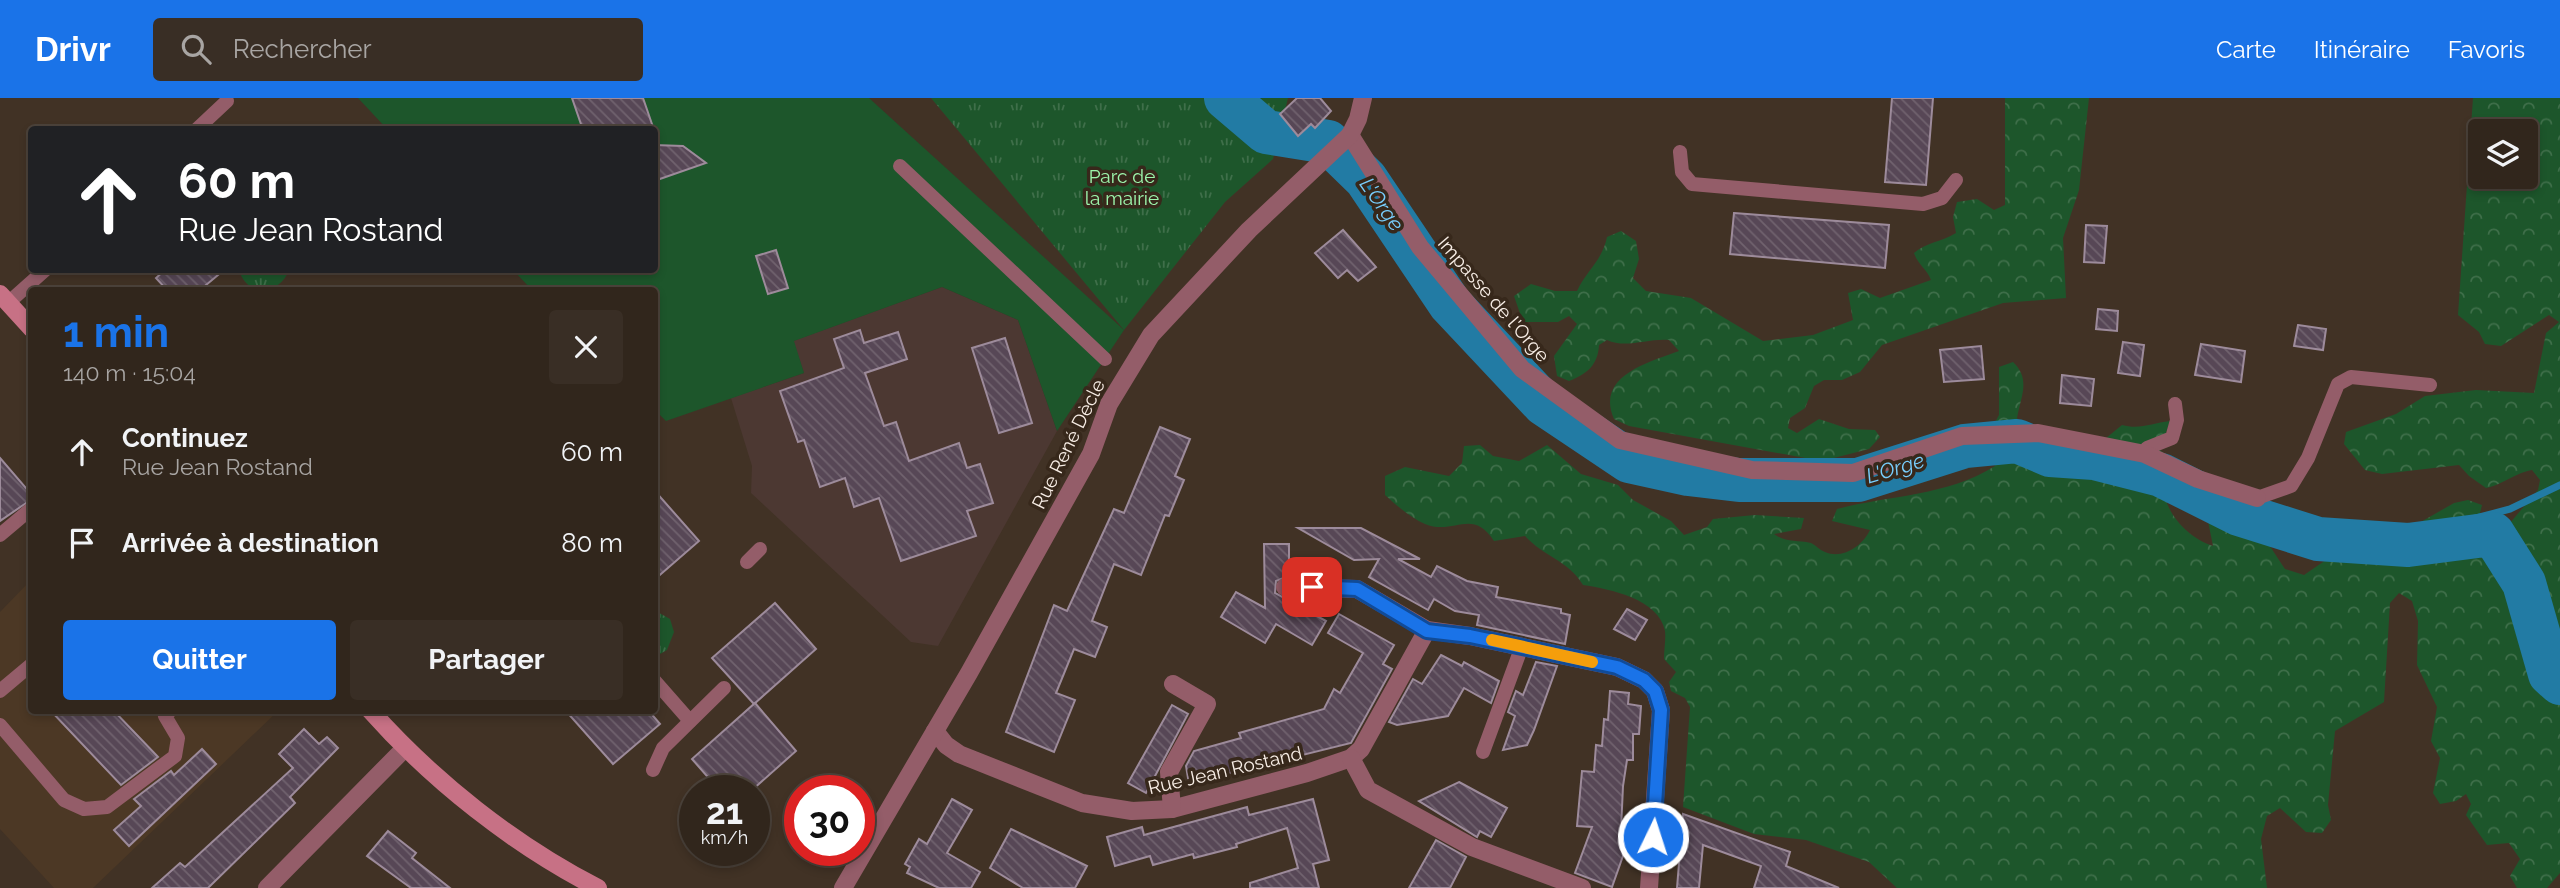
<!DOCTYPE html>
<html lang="fr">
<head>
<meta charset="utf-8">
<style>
  body { margin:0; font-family:Raleway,sans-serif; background:#392e25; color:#f1f3f6; height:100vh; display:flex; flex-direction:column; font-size:26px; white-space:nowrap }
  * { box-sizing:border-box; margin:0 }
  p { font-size:23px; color:#a8a5a3 }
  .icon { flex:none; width:38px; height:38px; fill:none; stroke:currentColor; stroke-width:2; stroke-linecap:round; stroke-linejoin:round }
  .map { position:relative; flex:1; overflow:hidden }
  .side { position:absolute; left:28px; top:189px; width:630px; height:427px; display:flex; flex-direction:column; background:#31261c; border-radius:7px; box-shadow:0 4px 10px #0003,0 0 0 2px #4c433b }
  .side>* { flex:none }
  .top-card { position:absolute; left:28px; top:28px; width:630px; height:147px; border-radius:7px; box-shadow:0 4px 10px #0003,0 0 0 2px #4c433b; background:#202124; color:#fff; overflow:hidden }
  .tools { position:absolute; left:2468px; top:21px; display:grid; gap:14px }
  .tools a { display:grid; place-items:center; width:70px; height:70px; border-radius:7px; background:#31261c; box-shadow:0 4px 10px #0003,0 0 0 2px #4c433b; font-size:35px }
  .speed { position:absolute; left:679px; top:677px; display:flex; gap:14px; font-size:35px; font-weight:700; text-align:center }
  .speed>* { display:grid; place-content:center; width:91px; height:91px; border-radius:50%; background:#31261c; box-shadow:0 4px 10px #0003,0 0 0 2px #4c433b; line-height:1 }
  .speed small { font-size:18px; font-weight:400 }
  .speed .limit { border:10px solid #d22; background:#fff; color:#111 }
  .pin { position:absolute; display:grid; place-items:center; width:60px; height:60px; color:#fff; margin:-30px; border-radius:14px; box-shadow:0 4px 10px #0006 }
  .me { position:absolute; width:77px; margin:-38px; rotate:4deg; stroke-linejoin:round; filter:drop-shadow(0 0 5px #0008) }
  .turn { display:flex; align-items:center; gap:24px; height:147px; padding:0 35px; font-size:32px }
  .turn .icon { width:91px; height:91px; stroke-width:2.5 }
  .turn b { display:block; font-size:49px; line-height:60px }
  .round { display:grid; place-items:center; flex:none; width:74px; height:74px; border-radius:7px; background:#392e25 }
  .headline { display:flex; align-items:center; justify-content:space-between; height:119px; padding:0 35px }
  h1 { font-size:42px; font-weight:700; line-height:52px; color:#1a73e8 }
  .action { display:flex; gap:14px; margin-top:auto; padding:14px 35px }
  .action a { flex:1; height:80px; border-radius:7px; background:#1a73e8; color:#fff; font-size:28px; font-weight:700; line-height:80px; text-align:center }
  .action a+a { background:#392e25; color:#f1f3f6 }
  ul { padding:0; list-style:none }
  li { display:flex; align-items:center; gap:21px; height:91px; padding:0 35px }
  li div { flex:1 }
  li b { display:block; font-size:26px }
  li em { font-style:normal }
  header { display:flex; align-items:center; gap:42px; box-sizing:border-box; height:98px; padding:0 35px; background:#1a73e8; color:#fff }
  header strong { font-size:33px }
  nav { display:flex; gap:38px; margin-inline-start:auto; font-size:24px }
  .search { width:490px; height:63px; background:#392e25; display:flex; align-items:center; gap:18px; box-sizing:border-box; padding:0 24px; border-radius:7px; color:#a8a5a3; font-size:26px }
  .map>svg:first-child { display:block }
  .built { fill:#4c3825 }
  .education { fill:#4c3832 }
  .grass { fill:#1d562b }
  .forest { fill:url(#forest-crowns); fill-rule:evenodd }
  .park { fill:url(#park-tufts) }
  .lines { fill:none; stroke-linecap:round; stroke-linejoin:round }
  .stream { stroke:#227ba4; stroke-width:7 }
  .river { stroke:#227ba4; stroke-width:44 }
  .building { fill:url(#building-back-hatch); stroke:#9d8b9b; stroke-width:2 }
  .service { stroke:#945d69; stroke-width:14 }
  .minor { stroke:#945d69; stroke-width:18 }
  .tertiary { stroke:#945d69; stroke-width:18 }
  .secondary { stroke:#c77185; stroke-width:18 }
  .route-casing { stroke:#114b97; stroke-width:18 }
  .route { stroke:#1a73e8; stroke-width:12 }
  .slow { stroke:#f59e0b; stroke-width:12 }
  .labels { text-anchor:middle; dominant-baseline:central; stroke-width:7; stroke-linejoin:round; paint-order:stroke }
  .park-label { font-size:19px; fill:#9df6ac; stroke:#37281b }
  .street-label { font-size:19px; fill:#f8eee6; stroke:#37281b }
  .water-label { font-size:21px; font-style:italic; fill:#78cefd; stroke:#37281b }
</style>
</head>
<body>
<header>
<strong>Drivr</strong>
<div class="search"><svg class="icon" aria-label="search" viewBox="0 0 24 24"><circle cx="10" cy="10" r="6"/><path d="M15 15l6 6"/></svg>Rechercher</div>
<nav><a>Carte</a><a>Itinéraire</a><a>Favoris</a></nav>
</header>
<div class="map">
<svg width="2560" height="790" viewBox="0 0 2560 790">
  <defs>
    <pattern id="forest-crowns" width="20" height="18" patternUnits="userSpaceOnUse" patternTransform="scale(1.75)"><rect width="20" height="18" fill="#1d562b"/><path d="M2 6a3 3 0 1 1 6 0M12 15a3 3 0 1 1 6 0" fill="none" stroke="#3f6f4a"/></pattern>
    <pattern id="park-tufts" width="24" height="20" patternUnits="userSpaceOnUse" patternTransform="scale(1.75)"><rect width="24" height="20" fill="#1d562b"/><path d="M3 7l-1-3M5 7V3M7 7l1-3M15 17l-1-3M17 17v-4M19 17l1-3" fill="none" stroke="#3f6f4a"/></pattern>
    <pattern id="building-back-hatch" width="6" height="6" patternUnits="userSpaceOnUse" patternTransform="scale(1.75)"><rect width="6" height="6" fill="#574756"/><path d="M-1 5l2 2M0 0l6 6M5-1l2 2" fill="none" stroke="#70626e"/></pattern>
  </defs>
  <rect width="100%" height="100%" fill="#413225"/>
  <polygon class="built" points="31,482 32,612 278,613 93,790 54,790 0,731 0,514"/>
  <polygon class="education" points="942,189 1018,222 1057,333 938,548 911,544 751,395 752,368 731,300 804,275 793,243"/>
  <polygon class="grass" points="358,0 869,0 1124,232 1057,333 1018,222 942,189 794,243 804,275 666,323 655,312 654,192 532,192 513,172 654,172 654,32 387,31"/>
  <g class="forest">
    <path d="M2005 0H2089L2079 92 2063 140 2066 200 2003 205 1882 247 1860 274 1842 282H1824L1814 288 1805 310 1790 320 1788 330 1797 335 1819 321 1849 331 1875 332 1880 339 1869 351 1822 363 1629 328 1614 321C1595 278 1649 264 1679 253L1669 242C1648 240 1626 251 1607 242L1599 247C1598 267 1587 276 1569 283L1557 278 1554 258 1577 226 1569 218 1558 224H1523L1514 198 1531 186 1555 193H1577C1587 172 1602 163 1607 139L1621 133 1636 143 1639 161 1633 180 1646 193 1691 200 1763 243 1813 237 1853 222 1848 195 1861 191 1880 200 1931 182C1927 171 1918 167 1914 155 1927 144 1941 144 1956 135L1953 119 1957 104 1977 101 1994 112 2005 107Z"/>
    <path d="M2473 0H2560V775L2547 790H2517L2510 778 2520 761 2509 745 2487 747 2466 717 2471 706 2466 696 2456 703 2440 706 2433 695 2440 660 2431 643 2437 609 2417 567 2418 523 2412 503 2399 495 2390 505 2384 604 2335 633 2328 707 2331 722 2322 735 2306 734 2280 710 2267 718 2261 741 2267 790H1897L1869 764 1806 742 1754 736 1683 709 1690 609 1685 600 1671 593 1669 584 1676 574 1664 561C1664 552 1666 541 1665 533 1659 501 1610 491 1583 487 1569 463 1543 458 1525 438L1494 443C1472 409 1454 438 1425 426 1411 420 1396 407 1385 397V378L1405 369 1449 378 1462 365 1464 348 1480 347 1493 358 1519 363 1547 347 1581 376 1618 387 1633 402 1671 423 1684 437 1707 429 1713 421 1755 417 1804 420 1801 431 1774 436C1786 445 1796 442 1811 445 1816 447 1819 452 1825 454 1843 462 1863 447 1870 432L1832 423 1837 411C1891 397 1947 398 1995 368L1992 330 1999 317V269L2013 264C2031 281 2021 298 2017 320L2021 326 2100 345 2122 327C2140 332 2152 325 2170 323L2160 352 2179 367 2177 380 2164 386C2162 413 2188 440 2213 448L2207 418C2247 409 2265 440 2285 471L2304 477 2342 451 2412 429 2454 405 2468 402 2482 407 2474 439 2487 446 2498 439 2538 392 2540 382 2532 372C2512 376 2505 386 2486 390L2469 378 2459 367 2382 376 2365 372 2344 346 2346 334 2396 316 2425 298 2476 292 2534 295 2546 235 2559 224 2549 217 2501 248 2485 246 2479 234 2458 217ZM2480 33H2525V79H2480Z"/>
  </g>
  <g class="park">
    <polygon points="931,0 1288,0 1273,61 1225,104 1124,232"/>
    <path d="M239 172H289C280 197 247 200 239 172Z"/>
    <polygon points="654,512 670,521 674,534 667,552 655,559"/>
  </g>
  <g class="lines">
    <polyline class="stream" points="2318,441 2449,427 2510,411 2560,387"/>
    <polyline class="river" points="1226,0 1266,34 1328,44 1366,81 1450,206 1544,306 1629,363 1688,376 1739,382 1858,382 1965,348 2017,343 2050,357 2094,360 2161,377 2239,416 2318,441 2408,447 2493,436 2524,485 2550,576 2560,585"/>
  </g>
  <g class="building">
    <polygon points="572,0 643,0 654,32 583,32"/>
    <polygon points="1297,0 1320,0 1331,13 1315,30 1311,26 1298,38 1280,16"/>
    <polygon points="1892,0 1933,0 1926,87 1885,84"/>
    <polygon points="654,47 683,48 706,65 654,83"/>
    <polygon points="1734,115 1889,127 1885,170 1730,156"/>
    <polygon points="2086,127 2107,128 2104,165 2084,164"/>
    <polygon points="1343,132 1376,169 1358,183 1347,172 1338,180 1315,155"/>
    <polygon points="776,152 788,190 768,196 756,158"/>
    <polygon points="165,172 224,172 200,192 167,192 156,180"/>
    <polygon points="2098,211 2118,213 2117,233 2096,231"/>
    <polygon points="2298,227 2326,231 2323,252 2294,248"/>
    <polygon points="860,232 864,245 898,234 907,261 865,275 884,328 896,324 909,363 959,345 967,370 980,366 993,405 967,413 976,438 901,463 879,400 854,409 845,380 820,389 804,342 798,344 780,293 844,270 834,241"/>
    <polygon points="1005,240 1032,325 999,335 972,250"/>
    <polygon points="2123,244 2144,247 2140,278 2118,275"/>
    <polygon points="2201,246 2245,253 2241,284 2195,277"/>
    <polygon points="1981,248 1984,281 1944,284 1940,252"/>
    <polygon points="2062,277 2094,281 2091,308 2060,305"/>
    <polygon points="1160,329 1190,341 1175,378 1184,382 1169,418 1165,417 1141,477 1114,466 1092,523 1107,529 1095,559 1074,551 1056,595 1075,602 1054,654 1006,634 1054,507 1067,513 1114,411 1124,415"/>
    <polygon points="0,360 32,397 32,401 0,423"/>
    <polygon points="654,392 699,443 654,482"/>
    <polygon points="1298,430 1361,430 1420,461 1398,461 1431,479 1437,468 1467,483 1498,489 1496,499 1561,511 1561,515 1570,517 1565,546 1477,527 1479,517 1455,513 1434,501 1428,512 1369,479 1379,461 1354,462"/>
    <polygon points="1264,446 1289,446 1289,478 1276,483 1275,495 1326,523 1312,547 1276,526 1265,545 1221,519 1236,494 1265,510"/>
    <polygon points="775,505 816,551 754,606 712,560"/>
    <polygon points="1627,511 1647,522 1635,542 1614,531"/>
    <polygon points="1339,516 1394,547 1383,566 1392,571 1351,645 1225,676 1223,670 1188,680 1186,668 1194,653 1241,640 1239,635 1324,611 1334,591 1340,595 1363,555 1328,535"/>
    <polygon points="1441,557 1462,568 1464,564 1499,583 1491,605 1464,590 1448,618 1397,627 1389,624 1413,581 1422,586"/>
    <polygon points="1536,564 1557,568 1534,632 1527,647 1503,652 1515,618 1508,614 1516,593 1523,597"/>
    <polygon points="1610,593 1629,595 1628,606 1641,608 1639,636 1633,636 1633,662 1627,662 1623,688 1621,732 1626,732 1624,755 1612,789 1575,775 1592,729 1577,728 1582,673 1594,674 1596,647 1602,648 1604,621 1608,622"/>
    <polygon points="755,605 796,653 751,693 720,693 692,661"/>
    <polygon points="1172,607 1188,616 1146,695 1128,685"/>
    <polygon points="50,612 113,612 158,659 121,687"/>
    <polygon points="565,612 648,612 660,626 613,666"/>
    <polygon points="304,631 319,646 327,639 338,650 290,699 295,705 208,790 152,790 180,765 185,769 293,670 279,656"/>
    <polygon points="202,651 216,666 129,748 114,732 141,708 134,701 171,673 174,677"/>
    <polygon points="1459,684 1507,710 1491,739 1480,733 1477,739 1419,703"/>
    <polygon points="952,701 972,712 947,755 980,774 971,790 939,790 907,775 910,769 905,766 919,741 927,746"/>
    <polygon points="1313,701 1329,762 1313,766 1319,790 1250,790 1250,785 1298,770 1287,730 1236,746 1237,749 1194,760 1193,756 1153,767 1150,758 1115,768 1107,739 1142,729 1144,737 1247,709 1249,717"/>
    <polygon points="1683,716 1790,754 1786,768 1839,790 1754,790 1761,768 1703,747 1699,790 1677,790"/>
    <polygon points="1011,731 1087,768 1075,790 1023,790 990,770"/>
    <polygon points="388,733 416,755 412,760 450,790 411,790 367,758"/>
    <polygon points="1436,742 1466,759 1450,790 1409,790"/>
  </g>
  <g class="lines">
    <g class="service">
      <polyline points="196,32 227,3"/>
      <polyline points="1680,54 1682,74 1692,86 1923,106 1942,100 1956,82"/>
      <polyline points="900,68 1105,261"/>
      <polyline points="8,205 45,172"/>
      <polyline points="2145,356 2147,350 2172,340 2177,322 2175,306"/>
      <polyline points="2257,400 2291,388 2308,360 2338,286 2351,279 2430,287"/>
      <polyline points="0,437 32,410"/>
      <polyline points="747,464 760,451"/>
      <polyline points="654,582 690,623"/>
      <polyline points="0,593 32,566"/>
      <polyline points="0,627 64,702 84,711 107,709 175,658 178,640 165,618 171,612"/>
      <polyline points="1483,654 1522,548"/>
      <polyline points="653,672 663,650 724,590"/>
    </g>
    <g class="minor">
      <polyline points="1350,37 1420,149 1522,271 1620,342 1752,372 1853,375 1962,338 2038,335 2145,356 2198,381 2257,400"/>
      <polyline points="1285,489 1357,491 1427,532 1470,538 1617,569 1644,582 1655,593 1661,612 1649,790"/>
      <polyline points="935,633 946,647 959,656 1082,705 1132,713 1172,711 1307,675 1351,660 1361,651 1427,532"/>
      <polyline points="1351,660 1368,692 1472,749 1582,790"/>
      <polyline points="1172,711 1169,674 1207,606 1173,586"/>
      <polyline points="267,790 405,650"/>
    </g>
    <polyline class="tertiary" points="843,790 969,575 1091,356 1109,306 1151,237 1249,132 1350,37 1358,21 1363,0"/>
    <g class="secondary">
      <polyline points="0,196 32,231"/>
      <path d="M370 612C433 683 514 747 598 790"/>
    </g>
  </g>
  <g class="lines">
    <g class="route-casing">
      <polyline id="route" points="1312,489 1357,491 1427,533 1470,538 1617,569 1644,582 1655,593 1661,612 1653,739"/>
    </g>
    <use href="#route" class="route"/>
    <polyline class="slow" points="1492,542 1592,564"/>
  </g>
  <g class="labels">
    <g class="park-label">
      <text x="1122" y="78">Parc de<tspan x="1122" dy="22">la mairie</tspan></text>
    </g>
    <g class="street-label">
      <text transform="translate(1494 201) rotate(49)">Impasse de l'Orge</text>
      <text transform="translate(1068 346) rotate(-64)">Rue René Dècle</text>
      <text transform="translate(1225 672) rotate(-13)">Rue Jean Rostand</text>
    </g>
    <g class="water-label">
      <text transform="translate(1382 106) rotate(55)">L'Orge</text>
      <text transform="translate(1895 370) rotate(-17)">L'Orge</text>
    </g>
  </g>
</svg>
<div class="tools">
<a><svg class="icon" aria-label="layers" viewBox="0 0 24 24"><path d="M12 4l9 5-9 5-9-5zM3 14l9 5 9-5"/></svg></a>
</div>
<div class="speed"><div>21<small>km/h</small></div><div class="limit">30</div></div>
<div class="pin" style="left:1312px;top:489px;background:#d93025"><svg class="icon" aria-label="arrive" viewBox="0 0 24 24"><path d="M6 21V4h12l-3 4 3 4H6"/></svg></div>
<svg class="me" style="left:1653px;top:739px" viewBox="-20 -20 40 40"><circle r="17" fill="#1a73e8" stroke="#fff" stroke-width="3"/><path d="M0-11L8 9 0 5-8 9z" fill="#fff"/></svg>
<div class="top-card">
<div class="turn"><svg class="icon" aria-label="ahead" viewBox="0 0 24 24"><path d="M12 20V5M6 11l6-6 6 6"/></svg><div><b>60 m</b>Rue Jean Rostand</div></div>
</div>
<section class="side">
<div class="headline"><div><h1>1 min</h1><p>140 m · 15:04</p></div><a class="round"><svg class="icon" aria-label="close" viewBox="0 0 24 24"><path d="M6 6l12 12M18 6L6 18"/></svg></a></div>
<ul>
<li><svg class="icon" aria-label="ahead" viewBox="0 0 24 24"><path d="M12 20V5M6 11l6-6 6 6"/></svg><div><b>Continuez</b><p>Rue Jean Rostand</p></div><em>60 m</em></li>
<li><svg class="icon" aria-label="arrive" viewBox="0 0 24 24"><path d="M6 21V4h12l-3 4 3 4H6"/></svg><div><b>Arrivée à destination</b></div><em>80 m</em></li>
</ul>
<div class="action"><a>Quitter</a><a>Partager</a></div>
</section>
</div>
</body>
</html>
